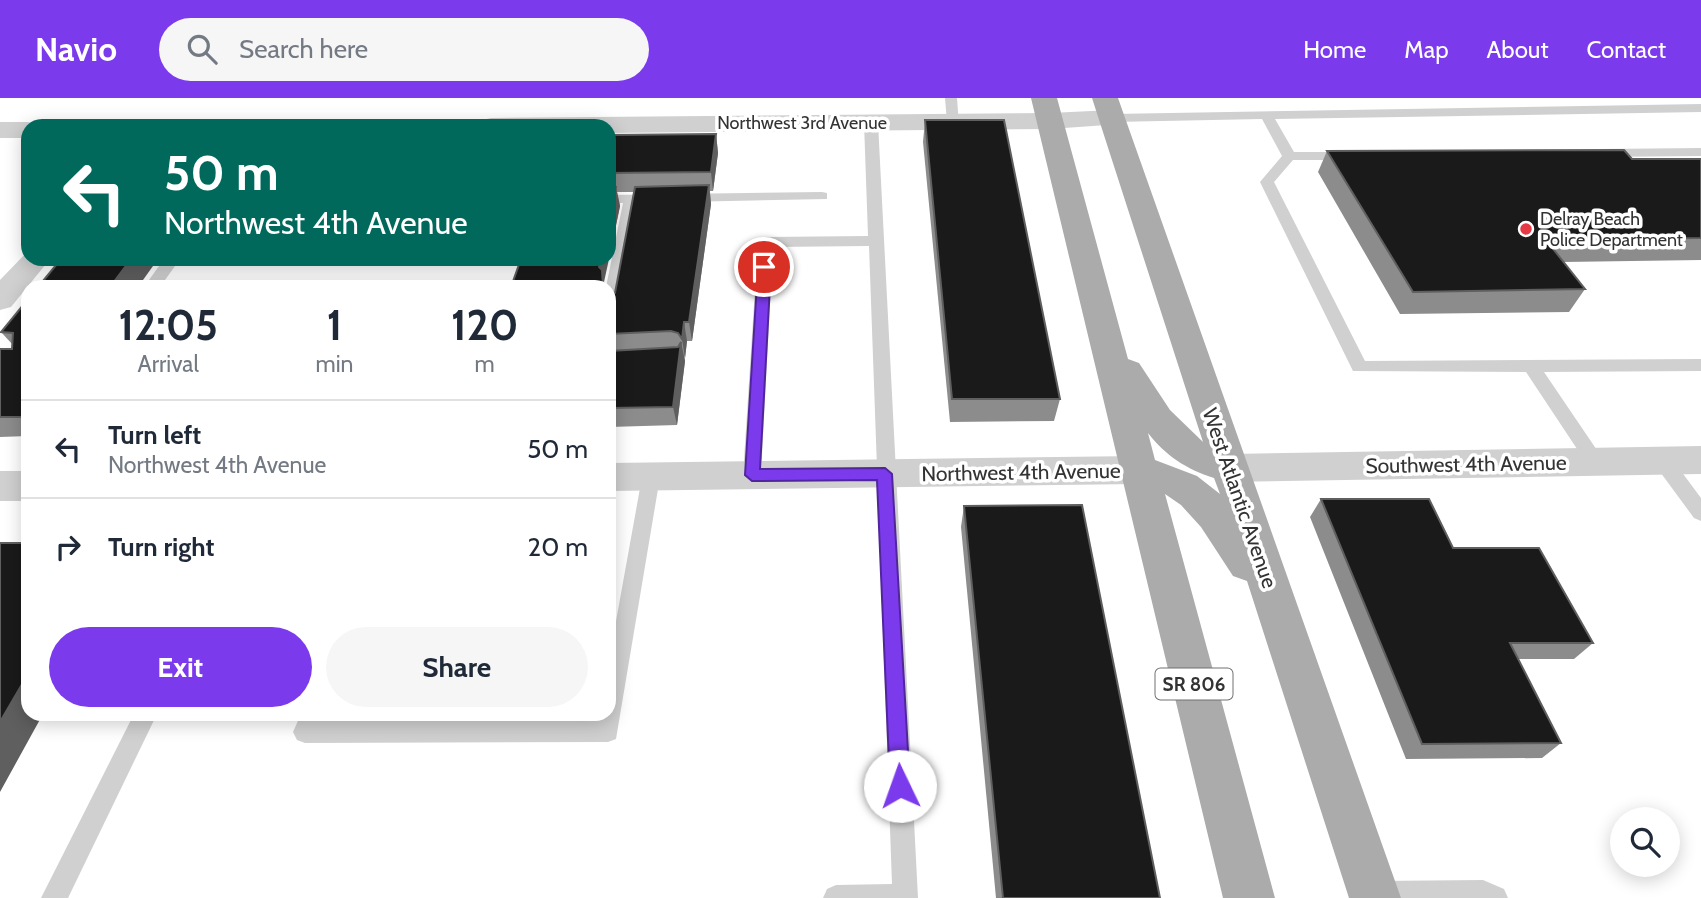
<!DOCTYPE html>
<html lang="en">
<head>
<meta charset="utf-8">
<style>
  body { margin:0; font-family:Cabin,sans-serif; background:#f6f6f7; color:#1f2937; height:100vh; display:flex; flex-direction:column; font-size:26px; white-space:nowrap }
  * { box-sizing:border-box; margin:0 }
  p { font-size:23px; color:#747a83 }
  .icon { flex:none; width:38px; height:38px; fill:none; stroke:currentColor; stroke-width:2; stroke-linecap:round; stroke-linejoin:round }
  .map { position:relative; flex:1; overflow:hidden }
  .drawer { position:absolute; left:21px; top:182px; width:595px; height:441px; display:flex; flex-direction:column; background:#fff; border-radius:21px; box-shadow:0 4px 18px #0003 }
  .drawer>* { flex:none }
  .top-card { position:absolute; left:21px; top:21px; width:595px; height:147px; border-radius:21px; box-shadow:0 4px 18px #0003; background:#00695c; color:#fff; overflow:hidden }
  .tools { position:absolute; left:1610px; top:709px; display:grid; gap:14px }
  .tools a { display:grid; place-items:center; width:70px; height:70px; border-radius:50%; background:#fff; box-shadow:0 4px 18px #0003; font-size:35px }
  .pin { position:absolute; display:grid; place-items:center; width:60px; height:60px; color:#fff; margin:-30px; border:4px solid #fff; border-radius:50%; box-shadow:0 2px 7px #0007 }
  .me { position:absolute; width:77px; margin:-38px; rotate:357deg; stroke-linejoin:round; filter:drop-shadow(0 0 5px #0008) }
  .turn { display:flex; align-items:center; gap:24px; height:147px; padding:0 28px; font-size:32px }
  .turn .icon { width:91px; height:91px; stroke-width:2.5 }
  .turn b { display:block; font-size:49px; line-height:60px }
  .eta { display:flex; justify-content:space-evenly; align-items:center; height:119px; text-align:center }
  .eta b { font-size:42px; font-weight:700; line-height:49px }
  .primary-button { display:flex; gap:14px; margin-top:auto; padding:14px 28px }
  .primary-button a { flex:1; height:80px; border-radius:42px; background:#7c3aed; color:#fff; font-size:28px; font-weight:700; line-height:80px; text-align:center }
  .primary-button a+a { background:#f6f6f7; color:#1f2937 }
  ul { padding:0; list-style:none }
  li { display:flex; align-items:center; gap:21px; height:98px; padding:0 28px; border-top:2px solid #e0e1e3 }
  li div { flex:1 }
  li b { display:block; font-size:26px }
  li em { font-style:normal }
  header { display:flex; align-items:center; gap:42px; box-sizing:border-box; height:98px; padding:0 35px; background:#7c3aed; color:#fff }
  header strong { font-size:33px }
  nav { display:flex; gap:38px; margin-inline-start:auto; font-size:24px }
  .search { width:490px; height:63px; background:#f6f6f7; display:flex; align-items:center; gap:18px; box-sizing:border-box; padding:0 24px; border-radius:38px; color:#747a83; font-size:26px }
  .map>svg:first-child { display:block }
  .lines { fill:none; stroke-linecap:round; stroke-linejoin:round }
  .lane { fill:#d0d0d0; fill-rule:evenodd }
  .street { fill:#d0d0d0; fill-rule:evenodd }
  .primary { fill:#ababab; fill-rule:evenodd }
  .wall { fill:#8c8c8c }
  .shaded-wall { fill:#5f5f5f }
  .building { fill:#1a1a1a; stroke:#5f5f5f; stroke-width:2 }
  .route { fill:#7c3aed; stroke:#51269a; stroke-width:2 }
  .poi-dot { fill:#e63946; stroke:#fff; stroke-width:2.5 }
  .labels { text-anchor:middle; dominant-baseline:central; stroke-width:7; stroke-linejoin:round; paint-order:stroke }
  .far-street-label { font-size:18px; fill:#333; stroke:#fff }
  .far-poi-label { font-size:18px; fill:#333; stroke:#fff; text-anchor:start }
  .shield { fill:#fff; stroke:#707070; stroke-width:2 }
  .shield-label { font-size:19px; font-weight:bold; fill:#333 }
  .street-label { font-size:21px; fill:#333; stroke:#fff }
</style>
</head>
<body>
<header>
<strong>Navio</strong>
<div class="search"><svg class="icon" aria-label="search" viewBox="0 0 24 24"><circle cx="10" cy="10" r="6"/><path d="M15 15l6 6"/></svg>Search here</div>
<nav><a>Home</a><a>Map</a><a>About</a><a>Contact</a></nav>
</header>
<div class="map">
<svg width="1701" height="800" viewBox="0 0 1701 800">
  <rect width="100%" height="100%" fill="#fff"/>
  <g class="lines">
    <g class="lane">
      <polygon points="945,0 957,0 959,27 949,27 947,24"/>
      <polygon points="1701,6 1701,14 1275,21 1294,54 1350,54 1357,58 1350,62 1293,62 1274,84 1365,263 1701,261 1701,273 1544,274 1605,364 1603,369 1589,369 1526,274 1353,273 1260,84 1282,58 1262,21 1112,24 1105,20 1112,16"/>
      <polygon points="871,21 878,25 918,800 823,800 827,791 836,787 892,786 869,148 773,149 761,377 759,382 752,384 745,382 743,377 758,144 766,139 868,138 864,25"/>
      <polygon points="1701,50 1701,58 1601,59 1594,55 1601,51"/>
      <polygon points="822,94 827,95 827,101 637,105 617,214 609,219 609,189 606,189 623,105 609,105 609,97"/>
      <polygon points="164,161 180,161 160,189 144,189"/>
      <polygon points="1662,355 1669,357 1701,400 1701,423 1694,420 1655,367 1653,362 1655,357"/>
      <polygon points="651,372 658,374 660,379 616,641 608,644 305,645 297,642 293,634 301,616 323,616 321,623 598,622 599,616 609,616 609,562 642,379 644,374"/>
      <polygon points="134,616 157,616 68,800 41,800"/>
      <polygon points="1483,782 1504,791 1508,800 1364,800 1362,796 1366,787 1375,783"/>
    </g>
    <g class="street">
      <polygon points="1112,12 1121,14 1125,20 1121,26 1050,31 609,35 609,28 478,28 482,22 491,20 1050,15"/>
      <polygon points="0,24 28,24 38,28 28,28 28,40 0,40"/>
      <polygon points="28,153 28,161 50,161 11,209 0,212 0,182"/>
      <polygon points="1701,348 1701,376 1230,384 1217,380 1211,370 1217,360 1230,356"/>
      <polygon points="1139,358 1152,362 1158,372 1152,382 1139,386 609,393 609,365"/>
      <rect x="0" y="373" width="28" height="30"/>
    </g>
    <path class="primary" d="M1031 0H1057L1128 261 1139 265 1170 312 1203 344 1092 0H1118L1401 800H1349L1247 483 1233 478 1201 429 1181 407 1165 396 1275 800H1223ZM1148 335C1166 358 1186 371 1214 380L1220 396 1197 378 1155 362Z"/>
  </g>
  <g class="wall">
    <polygon points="925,22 1060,301 1054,323 950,324 923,44"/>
    <polygon points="716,36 718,55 713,93 710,93 711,106 692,243 687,243 685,260 684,257 685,263 677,327 609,329 609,199 615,195 634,94 617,94 620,108 609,161 609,37"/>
    <polygon points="1327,53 1632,61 1701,61 1701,162 1563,164 1585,191 1569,214 1400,216 1318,74"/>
    <polygon points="28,201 28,338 0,339 0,251 12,251 13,247 1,234"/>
    <polygon points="1321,401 1453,450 1593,545 1574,561 1518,561 1561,645 1542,660 1406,661 1310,419"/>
    <polygon points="964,408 1160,800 996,800 961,429"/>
  </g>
  <g class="shaded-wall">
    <polygon points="716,36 718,55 713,93 711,74"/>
    <polygon points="709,87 711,106 692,243 689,224"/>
    <polygon points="616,89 620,108 609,161 609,120"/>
    <polygon points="131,161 158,161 138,189 110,189"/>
    <polygon points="600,161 609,161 604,184 606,189 603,189 599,169"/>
    <polygon points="684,224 687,243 685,260 682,241"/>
    <polygon points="681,244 685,263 677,327 673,309"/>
    <polygon points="28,576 28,616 43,616 0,694 0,624"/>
  </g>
  <g class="building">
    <polygon points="925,22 1004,22 1060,301 952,301"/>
    <polygon points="716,36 711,74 609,75 609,37"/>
    <polygon points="1624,52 1632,61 1701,61 1701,140 1546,142 1585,191 1413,194 1327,53"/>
    <polygon points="709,87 689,224 684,224 682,241 678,235 671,233 609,236 609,199 615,195 635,89"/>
    <polygon points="609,88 616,89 609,120"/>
    <polygon points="61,161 131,161 110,189 38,189"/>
    <polygon points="521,161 600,161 599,169 602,172 603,189 511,189"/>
    <polygon points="28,201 28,319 0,319 0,251 12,251 13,235 1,234"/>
    <polygon points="681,244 673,309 609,310 609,253 678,249"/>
    <polygon points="1321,401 1429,401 1453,450 1539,450 1593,545 1510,545 1561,645 1422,646"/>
    <polygon points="1082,407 1160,800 1003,800 964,408"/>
    <polygon points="0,445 28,445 28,576 0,624"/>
  </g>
  <polygon class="route" points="764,165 771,169 760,371 885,370 892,376 910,688 907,694 900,697 893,694 890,688 877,382 752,383 745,377 758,169"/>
  <circle class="poi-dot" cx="1526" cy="131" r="7"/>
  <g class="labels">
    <g class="far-street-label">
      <text x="802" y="25">Northwest 3rd Avenue</text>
    </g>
    <g class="far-poi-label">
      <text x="1540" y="121">Delray Beach<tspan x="1540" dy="21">Police Department</tspan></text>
    </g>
    <rect class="shield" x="1155.5" y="570.5" width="77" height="31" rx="5"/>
    <g class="shield-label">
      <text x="1194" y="586">SR 806</text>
    </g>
    <g class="street-label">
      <text transform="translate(1466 366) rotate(-1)">Southwest 4th Avenue</text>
      <text transform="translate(1021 374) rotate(-1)">Northwest 4th Avenue</text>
      <text transform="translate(1240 400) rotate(71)">West Atlantic Avenue</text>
    </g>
  </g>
</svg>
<div class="tools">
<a><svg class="icon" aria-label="search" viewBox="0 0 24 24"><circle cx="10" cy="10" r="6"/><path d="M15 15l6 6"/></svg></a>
</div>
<div class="pin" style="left:764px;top:169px;background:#d93025"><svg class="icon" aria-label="arrive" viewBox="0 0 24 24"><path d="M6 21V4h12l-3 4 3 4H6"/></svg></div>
<svg class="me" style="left:900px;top:688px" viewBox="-20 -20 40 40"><circle r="19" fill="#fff"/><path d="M0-13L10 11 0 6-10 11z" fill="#7c3aed"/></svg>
<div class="top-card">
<div class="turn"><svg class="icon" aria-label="left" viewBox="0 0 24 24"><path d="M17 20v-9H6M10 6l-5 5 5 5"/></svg><div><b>50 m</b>Northwest 4th Avenue</div></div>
</div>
<section class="drawer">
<div class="eta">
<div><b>12:05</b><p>Arrival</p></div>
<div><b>1</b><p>min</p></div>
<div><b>120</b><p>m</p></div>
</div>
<ul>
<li><svg class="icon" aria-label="left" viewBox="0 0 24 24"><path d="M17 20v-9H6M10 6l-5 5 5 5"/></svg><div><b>Turn left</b><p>Northwest 4th Avenue</p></div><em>50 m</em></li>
<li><svg class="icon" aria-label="right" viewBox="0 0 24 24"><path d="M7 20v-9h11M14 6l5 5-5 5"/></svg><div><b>Turn right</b></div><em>20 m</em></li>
</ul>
<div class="primary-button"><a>Exit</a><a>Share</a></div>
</section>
</div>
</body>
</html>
